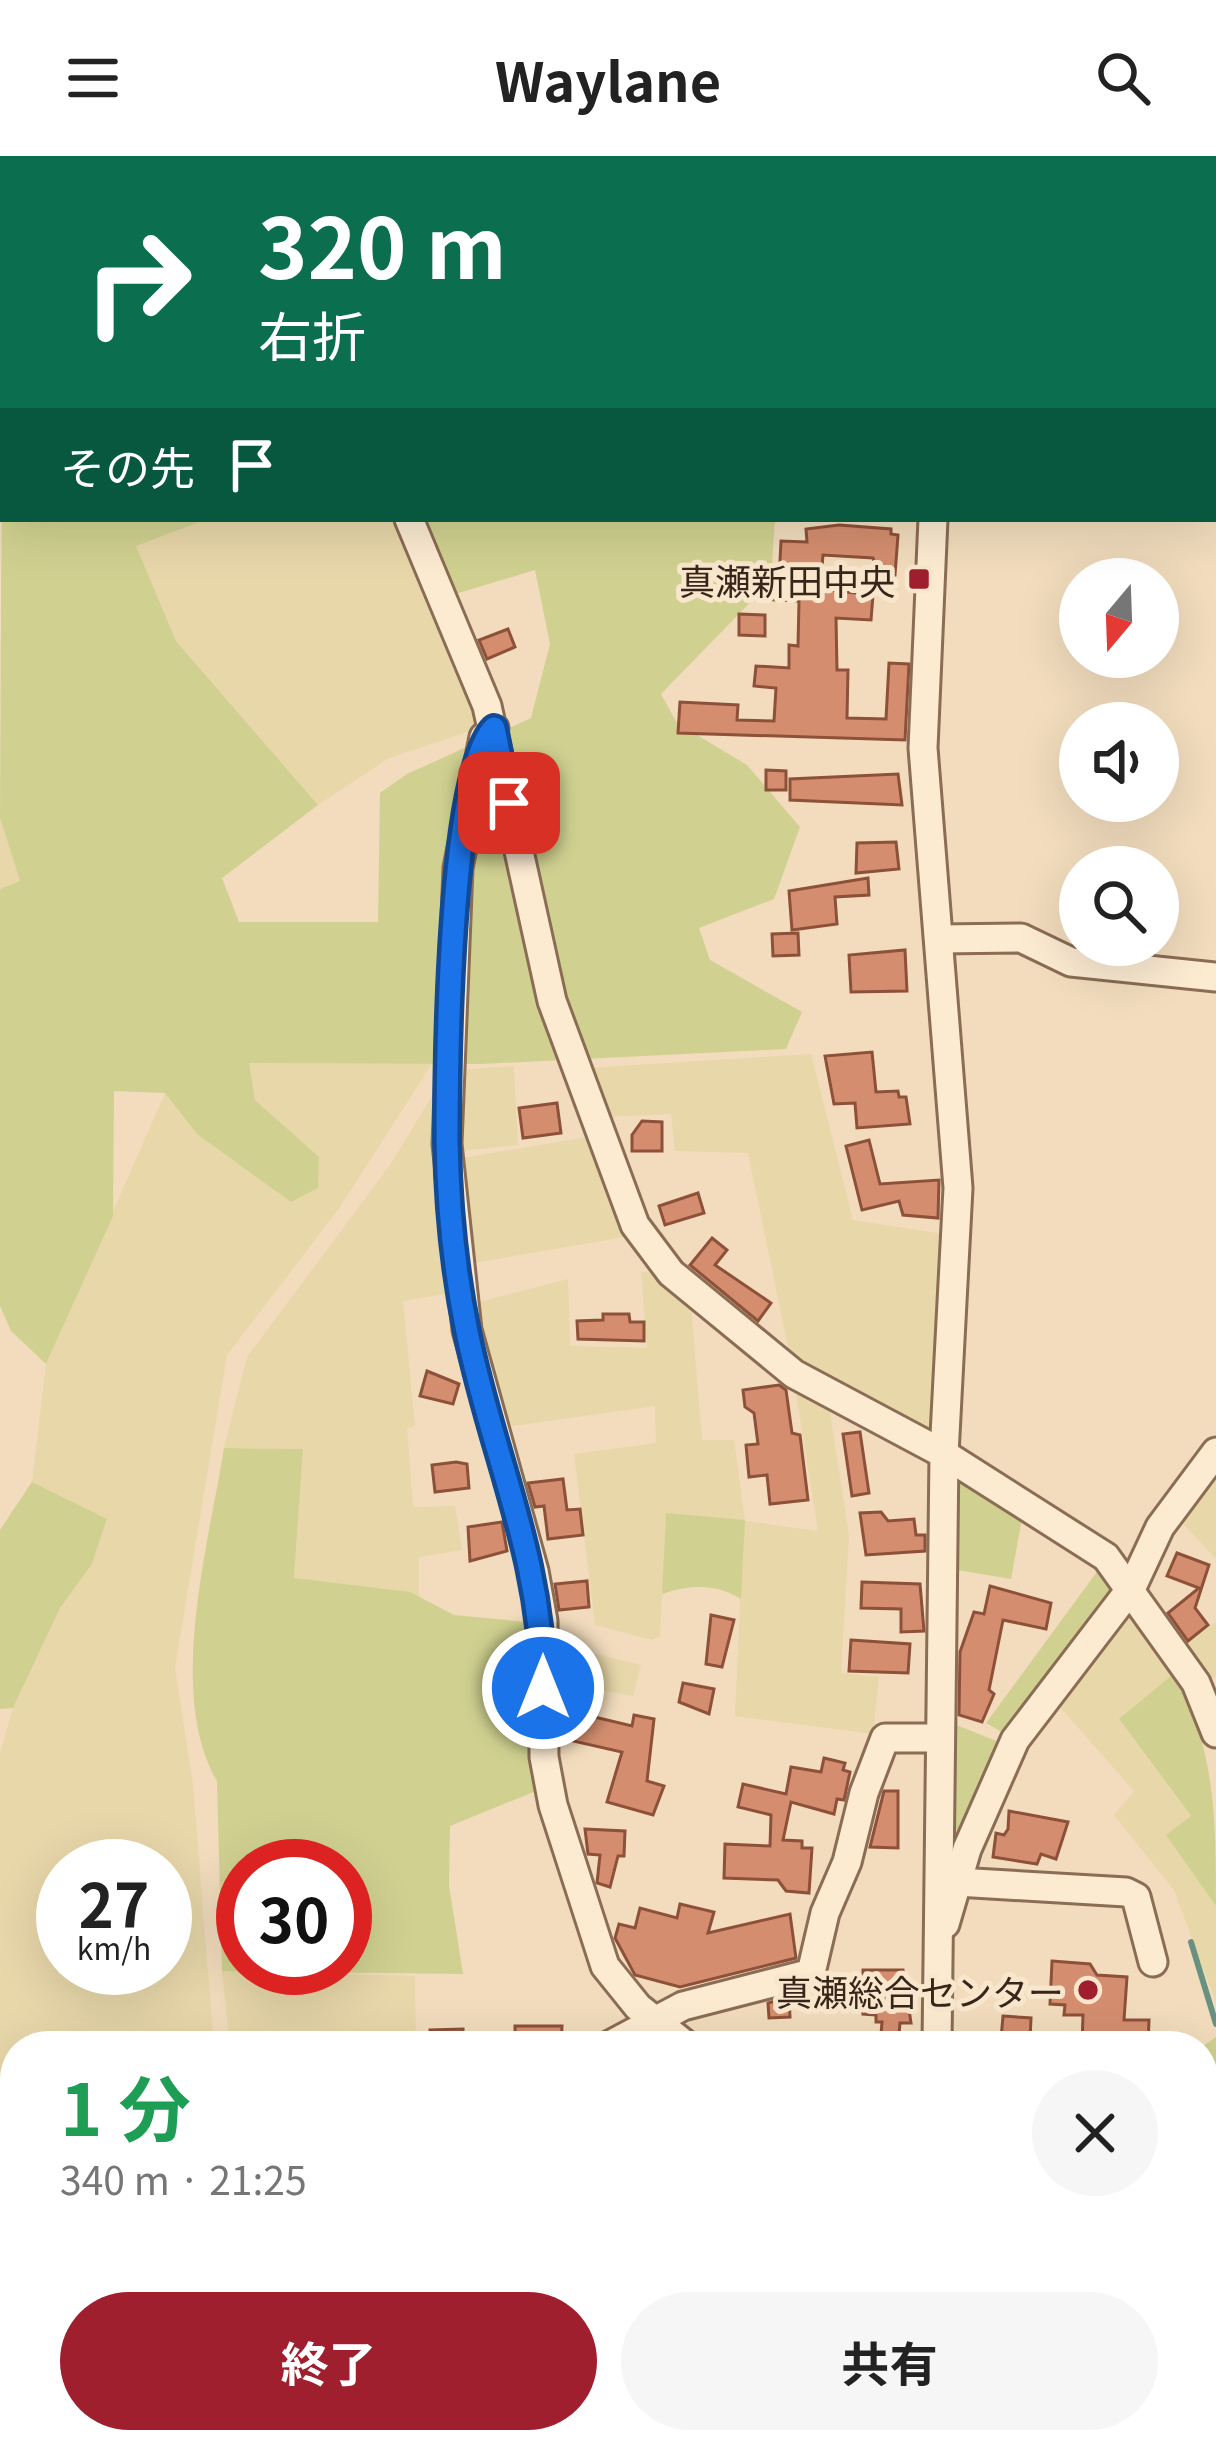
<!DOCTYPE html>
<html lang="ja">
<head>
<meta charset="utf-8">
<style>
  body { margin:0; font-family:Georgia,"Noto Sans JP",serif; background:#f6f6f6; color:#222; height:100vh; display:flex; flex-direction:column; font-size:45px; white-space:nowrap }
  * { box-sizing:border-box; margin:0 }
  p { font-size:39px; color:#767676 }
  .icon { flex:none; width:66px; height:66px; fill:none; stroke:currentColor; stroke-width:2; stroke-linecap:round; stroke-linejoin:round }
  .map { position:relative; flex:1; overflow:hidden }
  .side { position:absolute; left:0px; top:1875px; width:1218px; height:423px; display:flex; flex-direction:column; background:#fff; border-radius:48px 48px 0 0; box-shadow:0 12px 48px #0002 }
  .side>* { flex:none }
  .banner { position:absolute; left:0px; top:0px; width:1218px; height:366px; box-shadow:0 12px 48px #0002; background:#0b6e4f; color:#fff; overflow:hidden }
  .needle { width:78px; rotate:199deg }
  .tools { position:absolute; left:1059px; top:402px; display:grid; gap:24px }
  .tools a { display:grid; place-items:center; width:120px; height:120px; border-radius:50%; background:#fff; box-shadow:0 12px 48px #0002; font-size:60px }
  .speed { position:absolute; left:36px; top:1683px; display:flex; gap:24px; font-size:60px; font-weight:700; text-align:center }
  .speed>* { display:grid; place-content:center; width:156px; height:156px; border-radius:50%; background:#fff; box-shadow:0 12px 48px #0002; line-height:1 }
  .speed small { font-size:30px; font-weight:400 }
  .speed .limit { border:18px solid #d22; background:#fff; color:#111 }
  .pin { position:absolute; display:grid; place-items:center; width:102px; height:102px; color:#fff; margin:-51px; border-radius:24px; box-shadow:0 6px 18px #0006 }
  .me { position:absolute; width:132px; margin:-66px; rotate:0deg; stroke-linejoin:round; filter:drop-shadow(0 0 9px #0008) }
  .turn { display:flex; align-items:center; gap:42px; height:252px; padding:0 60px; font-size:54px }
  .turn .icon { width:156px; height:156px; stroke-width:2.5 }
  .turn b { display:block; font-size:84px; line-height:102px }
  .then { display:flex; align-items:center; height:114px; padding:0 60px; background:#0003; gap:24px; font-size:45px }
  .round { display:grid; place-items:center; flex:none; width:126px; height:126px; border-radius:63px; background:#f6f6f6 }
  .headline { display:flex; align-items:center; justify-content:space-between; height:204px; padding:0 60px }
  h1 { font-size:72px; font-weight:700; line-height:90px; color:#1e9e55 }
  .primary-button { display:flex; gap:24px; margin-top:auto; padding:24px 60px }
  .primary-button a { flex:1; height:138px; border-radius:72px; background:#a01f2e; color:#fff; font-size:48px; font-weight:700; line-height:138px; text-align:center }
  .primary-button a+a { background:#f6f6f6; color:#222 }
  header { display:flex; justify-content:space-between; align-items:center; height:156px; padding:0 60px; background:#fff; font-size:54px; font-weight:700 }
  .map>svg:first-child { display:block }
  .farmland { fill:#e8d7a9; fill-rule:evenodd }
  .green { fill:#d0d190; fill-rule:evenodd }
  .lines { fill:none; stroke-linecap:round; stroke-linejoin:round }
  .stream { stroke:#689182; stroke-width:6 }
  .building { fill:#d48e6f; stroke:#8d5038; stroke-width:3 }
  .minor-casing { stroke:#8b6c54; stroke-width:33 }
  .minor { stroke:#fcead1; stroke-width:27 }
  .route-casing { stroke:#114b97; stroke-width:30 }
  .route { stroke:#1a73e8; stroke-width:21 }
  .poi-dot { fill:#a01f2e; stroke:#f8e7cd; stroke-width:4.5 }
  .labels { text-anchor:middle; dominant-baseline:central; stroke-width:10; stroke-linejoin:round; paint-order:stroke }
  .poi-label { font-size:36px; fill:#39261b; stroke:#f8e7cd; text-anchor:end }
</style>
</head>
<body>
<header><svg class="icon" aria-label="menu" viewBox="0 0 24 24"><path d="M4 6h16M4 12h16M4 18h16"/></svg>Waylane<svg class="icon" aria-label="search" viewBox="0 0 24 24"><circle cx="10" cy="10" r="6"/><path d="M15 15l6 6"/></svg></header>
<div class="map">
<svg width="1216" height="2296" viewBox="0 0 1216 2296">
  <rect width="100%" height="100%" fill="#f2dcbd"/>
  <g class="farmland">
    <polygon points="219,0 492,0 222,3"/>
    <polygon points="207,363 397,363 485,570 389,602 318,649 176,485 135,389"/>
    <polygon points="0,662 20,725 0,733"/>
    <polygon points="811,898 853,1064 944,1078 930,1279 791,1206 748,997 675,995 671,958 603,961 587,912"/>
    <path d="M372 904 433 906 340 1051 227 1199 175 1512 193 1629 214 1890H15V2003H0V1597L13 1552 60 1452 92 1408 107 1364 32 1326 46 1208 165 937 197 978 319 1002 255 944 248 907ZM63 1710H165V1812H63Z"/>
    <polygon points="514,910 518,989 461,995 458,914"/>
    <polygon points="444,920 451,1137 403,1145 415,1270 407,1272 413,1351 455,1350 462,1394 419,1401 419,1441 294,1422 303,1293 224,1292 247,1201 390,1009"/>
    <polygon points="588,981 608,1046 630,1080 468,1108 456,1003"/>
    <polygon points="641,1116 656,1117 691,1150 702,1284 734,1284 745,1365 818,1375 795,1231 829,1250 849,1379 841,1517 879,1521 873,1578 735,1560 744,1364 666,1358 660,1480 652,1484 595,1469 574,1298 656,1287 655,1250 499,1272 471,1148 568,1123 570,1190 647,1192"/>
    <polygon points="1216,1308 1216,1403 1176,1360"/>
    <polygon points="1131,1451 1177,1515 1119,1564 1191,1661 1167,1680 1216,1750 1216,1847 1174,1734 1114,1659 1134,1635 1053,1543"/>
    <polygon points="1216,1466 1216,1520 1206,1527 1181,1493"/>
    <polygon points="554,1488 641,1509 633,1540 551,1525"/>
    <polygon points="222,1815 415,1820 416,1890 230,1890"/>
    <polygon points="1203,2138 1216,2138 1216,2274 1203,2273"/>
    <polygon points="328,2283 573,2283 573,2290 774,2284 775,2296 329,2296"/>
  </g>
  <g class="green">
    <polygon points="3,80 3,363 207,363 136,390 176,485 318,649 222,722 239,766 378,766 380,637 407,618 531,562 550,488 535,414 452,439 420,363 775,363 771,425 661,538 677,567 747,609 800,671 774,743 699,772 710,804 802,856 786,893 482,908 249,907 255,944 319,1001 318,1032 291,1046 197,978 165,937 114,935 113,1060 46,1208 11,1175 0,1150 0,733 20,725 0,662"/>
    <path d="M224 1292 303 1293 294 1422 410 1436 454 1459 527 1466 536 1635 450 1670 449 1729 463 1818 222 1815 217 1625C166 1538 209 1387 224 1292ZM243 1710H345V1812H243Z"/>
    <polygon points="960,1320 1023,1357 1011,1423 957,1414"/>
    <polygon points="32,1326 107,1363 92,1408 60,1452 13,1552 0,1553 0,1374"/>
    <path d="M666 1357 745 1364 741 1443C715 1427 690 1429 662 1438Z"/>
    <polygon points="1102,1409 1120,1431 1005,1578 986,1567"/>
    <path d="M1177 1515C1215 1603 1216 1655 1216 1750L1166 1679 1191 1660 1119 1563Z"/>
    <polygon points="954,1568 1004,1588 963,1675 952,1673"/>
    <polygon points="1216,1881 1216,2046 1203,2030 1203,1890"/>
    <polygon points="0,2003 15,2003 15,2283 192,2283 190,2296 0,2296"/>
    <polygon points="1216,2047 1216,2138 1203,2138 1203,2066"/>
    <polygon points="211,2283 328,2283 329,2296 210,2296"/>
    <polygon points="573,2283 774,2283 774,2284 572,2290"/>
  </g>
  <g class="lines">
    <polyline class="stream" points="1191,1786 1216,1868"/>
  </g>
  <g class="building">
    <polygon points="839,369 891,373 891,378 898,379 895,419 878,418 873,402 823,399 820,433 873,439 871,464 836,462 837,514 848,514 847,562 886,563 889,507 909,508 905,584 678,577 680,546 738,549 737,564 774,565 776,532 754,530 756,510 789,512 789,489 798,490 799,445 757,443 758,424 779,425 781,385 807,386 806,373"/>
    <polygon points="739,458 765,459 765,480 739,479"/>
    <polygon points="508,473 515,491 487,503 479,484"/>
    <polygon points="766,614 786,615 786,634 766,634"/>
    <polygon points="898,618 902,649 790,644 790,623"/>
    <polygon points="896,686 899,713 856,717 857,687"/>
    <polygon points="868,722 869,739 835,741 837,768 792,774 789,735"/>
    <polygon points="798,777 799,799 773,800 772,778"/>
    <polygon points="905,794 907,835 851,836 849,799"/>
    <polygon points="872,896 876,936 898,935 899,941 906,941 910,968 857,972 855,947 834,948 825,900"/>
    <polygon points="557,947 561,977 523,982 519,952"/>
    <polygon points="642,965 662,966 662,995 632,995 632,979"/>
    <polygon points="869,984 880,1028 939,1024 938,1062 903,1059 899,1045 862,1054 846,990"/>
    <polygon points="698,1037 704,1057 665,1069 659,1050"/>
    <polygon points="712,1082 727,1094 715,1109 771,1147 758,1165 690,1109"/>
    <polygon points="603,1158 629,1158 630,1166 644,1166 644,1185 578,1183 577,1165 603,1164"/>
    <polygon points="427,1215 459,1228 453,1248 420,1240"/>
    <polygon points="779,1229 786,1234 792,1277 800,1279 808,1344 770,1348 767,1319 749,1321 746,1289 758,1288 754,1257 745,1251 743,1234"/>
    <polygon points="860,1276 869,1337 852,1340 843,1278"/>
    <polygon points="456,1306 467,1308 469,1332 435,1336 432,1309"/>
    <polygon points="563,1323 567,1354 580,1353 583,1379 548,1383 544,1350 535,1351 528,1327"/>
    <polygon points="881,1356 888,1365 914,1363 916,1379 925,1379 925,1395 866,1399 860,1357"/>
    <polygon points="502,1366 507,1395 470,1405 468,1371"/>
    <polygon points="1177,1397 1209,1409 1195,1452 1208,1469 1188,1485 1168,1457 1199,1432 1167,1420"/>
    <polygon points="587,1425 589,1451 559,1454 555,1428"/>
    <polygon points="862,1426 920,1428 924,1475 901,1476 901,1453 861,1452"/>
    <polygon points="990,1430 1051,1447 1046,1473 1003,1464 989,1534 994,1538 982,1566 959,1559 960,1496 974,1456 984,1458"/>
    <polygon points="711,1459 734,1464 722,1511 706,1508"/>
    <polygon points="851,1484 910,1488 908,1517 849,1515"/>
    <polygon points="683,1527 714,1533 709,1558 679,1546"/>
    <polygon points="582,1558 632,1570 634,1559 654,1563 647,1625 664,1630 653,1659 607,1646 622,1596 573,1585"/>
    <polygon points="824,1602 845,1607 843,1614 850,1616 844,1644 837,1643 834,1658 791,1646 783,1684 802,1685 802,1692 812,1692 809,1737 786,1735 778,1724 724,1722 725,1688 770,1690 771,1659 738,1651 743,1628 786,1638 791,1611 821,1616"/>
    <polygon points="884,1635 898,1635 898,1692 870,1691"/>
    <polygon points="1009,1655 1068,1666 1056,1703 1041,1698 1037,1708 993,1701 996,1677 1004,1679 1008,1673"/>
    <polygon points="585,1673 625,1675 624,1700 618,1700 610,1731 597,1727 600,1699 588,1698"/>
    <polygon points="680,1748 714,1756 708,1777 790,1758 796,1802 680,1831 635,1819 615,1782 619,1768 635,1772 640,1752 677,1762"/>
    <polygon points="1052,1805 1090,1808 1097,1819 1127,1821 1124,1864 1149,1864 1148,1890 1082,1890 1083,1859 1064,1859 1065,1849 1050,1848"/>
    <polygon points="863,1814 903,1814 911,1867 900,1867 898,1890 880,1890 882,1866 876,1866 876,1859 863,1858"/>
    <polygon points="789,1841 790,1861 769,1862 768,1847"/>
    <polygon points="1003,1860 1031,1862 1030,1884 1001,1883"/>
    <polygon points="515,1870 562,1870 561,1890 515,1890"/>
    <polygon points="463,1873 463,1890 430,1890 430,1874"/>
  </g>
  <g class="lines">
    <g class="minor-casing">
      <g id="minor">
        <polyline points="138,0 139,3"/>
        <polyline points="912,0 913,3"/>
        <polyline points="1056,0 1058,3"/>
        <polyline points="618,3 621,0"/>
        <polyline points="965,3 965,0"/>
        <polyline points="1215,198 1216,199"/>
        <polyline points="409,363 487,550 552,845 635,1069 671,1117 794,1218 944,1298 1106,1401 1196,1527 1216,1577"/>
        <polyline points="933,363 923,592 958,1032 944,1298 937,1890"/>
        <polyline points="494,572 484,581 458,712 447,988 467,1174 534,1415 543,1465 544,1601 553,1649 605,1810 638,1851 687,1890"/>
        <polyline points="939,783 1021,782 1071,806 1216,821"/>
        <polyline points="957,1726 1126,1736 1136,1741 1153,1806"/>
        <polyline points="945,1768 967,1693 1015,1584 1132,1431 1160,1371 1216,1296"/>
        <polyline points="608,1890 683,1850 811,1817 825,1757 847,1706 864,1637 885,1582 938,1582"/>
        <polyline points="955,2283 957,2296"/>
        <polyline points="201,2296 202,2283"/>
      </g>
    </g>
    <use href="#minor" class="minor"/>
  </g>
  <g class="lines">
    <g class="route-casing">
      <path id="route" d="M509 647 494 572C449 615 447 914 447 985 448 1046 455 1117 467 1176 493 1302 542 1399 543 1532"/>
    </g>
    <use href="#route" class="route"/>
  </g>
  <g class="poi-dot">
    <rect x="907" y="411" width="24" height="24" rx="6"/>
    <circle cx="1088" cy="1834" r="12"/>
  </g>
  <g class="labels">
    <g class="poi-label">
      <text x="895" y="423">真瀬新田中央</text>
      <text x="1064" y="1834">真瀬総合センター</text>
    </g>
  </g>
</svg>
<div class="tools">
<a><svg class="needle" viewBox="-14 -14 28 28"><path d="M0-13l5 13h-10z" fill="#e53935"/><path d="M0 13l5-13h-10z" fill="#767676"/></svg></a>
<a><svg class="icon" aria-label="sound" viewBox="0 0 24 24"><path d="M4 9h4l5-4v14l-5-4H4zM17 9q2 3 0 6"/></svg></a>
<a><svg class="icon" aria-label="search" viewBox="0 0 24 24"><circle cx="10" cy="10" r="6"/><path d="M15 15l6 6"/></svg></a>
</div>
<div class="speed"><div>27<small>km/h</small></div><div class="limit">30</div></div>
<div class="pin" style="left:509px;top:647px;background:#d93025"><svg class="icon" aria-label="arrive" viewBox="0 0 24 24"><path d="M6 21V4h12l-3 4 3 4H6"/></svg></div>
<svg class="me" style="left:543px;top:1532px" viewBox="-20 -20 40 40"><circle r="17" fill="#1a73e8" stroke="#fff" stroke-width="3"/><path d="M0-11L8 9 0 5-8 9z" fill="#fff"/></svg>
<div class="banner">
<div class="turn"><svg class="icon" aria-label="right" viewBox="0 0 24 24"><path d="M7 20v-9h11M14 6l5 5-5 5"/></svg><div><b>320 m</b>右折</div></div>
<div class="then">その先<svg class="icon" aria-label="arrive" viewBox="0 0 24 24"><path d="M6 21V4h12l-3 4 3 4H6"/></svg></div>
</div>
<section class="side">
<div class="headline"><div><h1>1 分</h1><p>340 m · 21:25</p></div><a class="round"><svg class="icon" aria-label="close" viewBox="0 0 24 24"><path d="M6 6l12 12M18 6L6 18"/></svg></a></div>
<div class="primary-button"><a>終了</a><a>共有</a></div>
</section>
</div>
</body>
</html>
